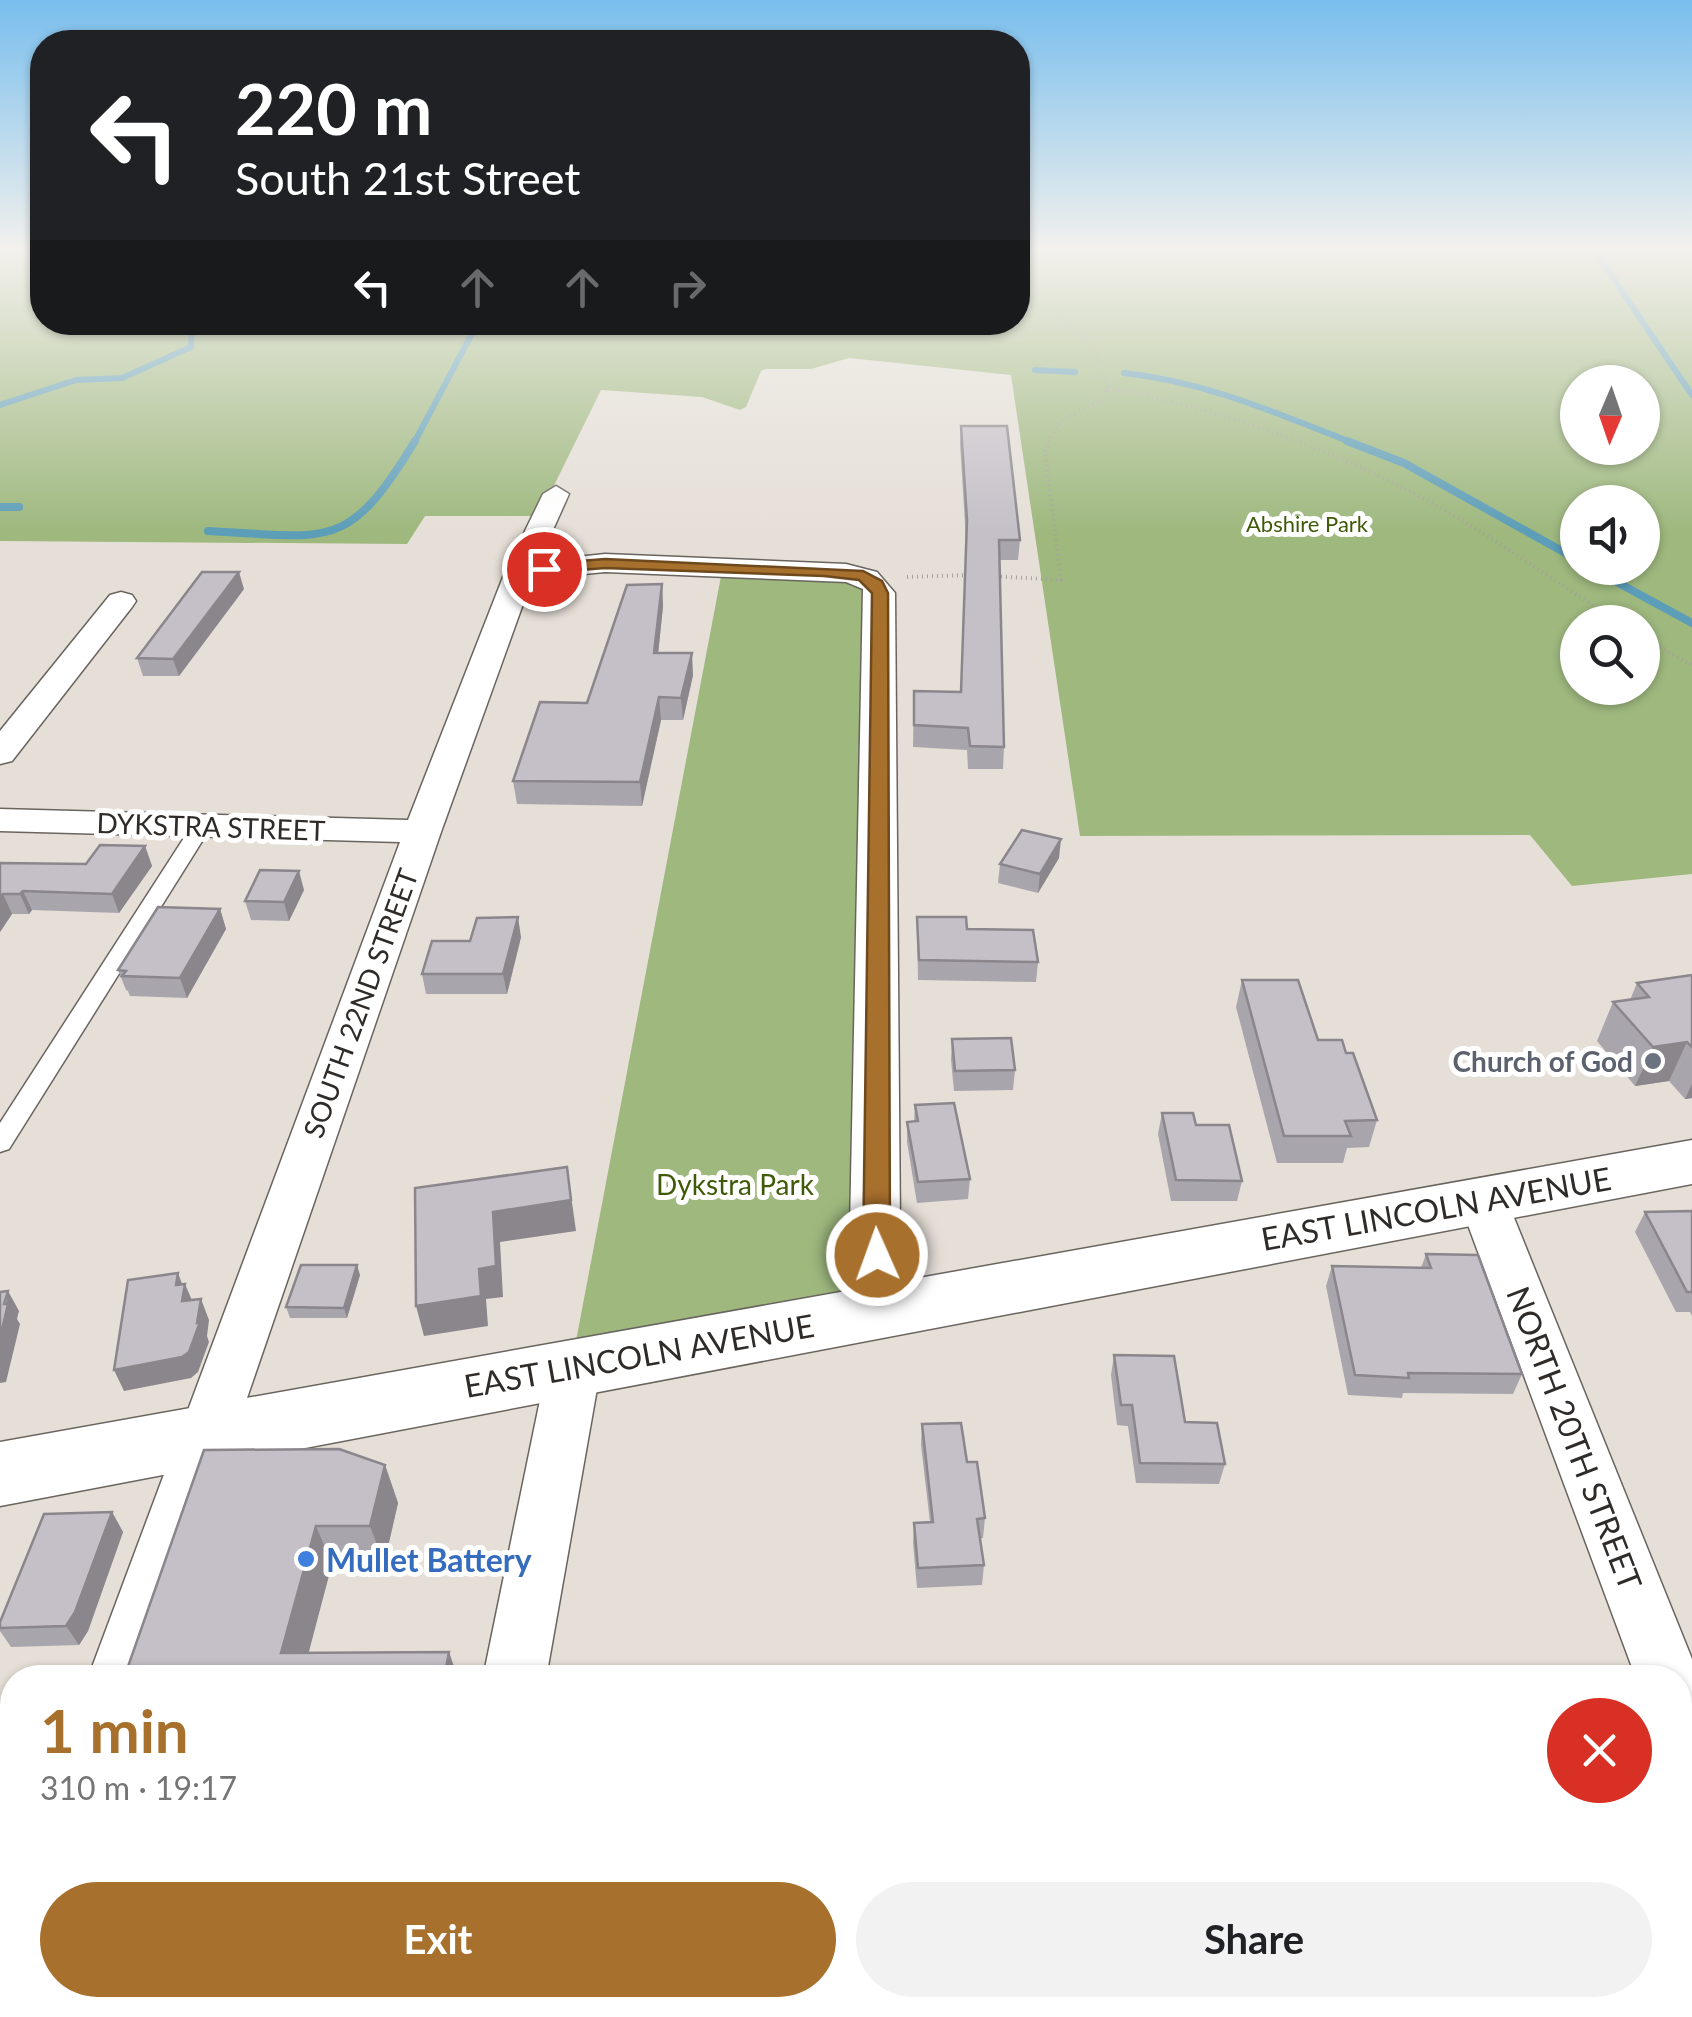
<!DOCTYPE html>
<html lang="en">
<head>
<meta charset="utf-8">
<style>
  body { margin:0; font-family:Lato,sans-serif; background:#f2f2f2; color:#202124; height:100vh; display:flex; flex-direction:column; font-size:38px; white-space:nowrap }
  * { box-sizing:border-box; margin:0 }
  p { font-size:32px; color:#757577 }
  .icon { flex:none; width:55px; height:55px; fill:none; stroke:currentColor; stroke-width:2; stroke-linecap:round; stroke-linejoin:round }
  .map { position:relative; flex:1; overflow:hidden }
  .side { position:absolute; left:0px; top:1665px; width:1692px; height:352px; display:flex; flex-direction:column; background:#fff; border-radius:40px 40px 0 0; box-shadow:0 2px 8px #0004 }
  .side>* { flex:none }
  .banner { position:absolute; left:30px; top:30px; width:1000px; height:305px; border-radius:40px; box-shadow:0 2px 8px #0004; background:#202124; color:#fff; overflow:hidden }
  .needle { width:65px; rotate:182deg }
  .tools { position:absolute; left:1560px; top:365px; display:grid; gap:20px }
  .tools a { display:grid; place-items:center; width:100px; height:100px; border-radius:50%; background:#fff; box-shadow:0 2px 8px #0004; font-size:50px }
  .pin { position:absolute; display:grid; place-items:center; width:85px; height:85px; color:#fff; margin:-42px; border:5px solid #fff; border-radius:50%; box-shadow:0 2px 10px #0007 }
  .me { position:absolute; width:110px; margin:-55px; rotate:358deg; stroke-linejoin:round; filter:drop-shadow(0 0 8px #0008) }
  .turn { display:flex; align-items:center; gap:35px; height:210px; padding:0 40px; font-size:45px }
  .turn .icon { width:130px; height:130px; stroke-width:2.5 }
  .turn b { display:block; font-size:70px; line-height:85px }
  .lanes { display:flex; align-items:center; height:95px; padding:0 40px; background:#0003; justify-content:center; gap:50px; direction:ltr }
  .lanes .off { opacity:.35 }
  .round { display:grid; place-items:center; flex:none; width:105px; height:105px; border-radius:52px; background:#f2f2f2 }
  .overview { display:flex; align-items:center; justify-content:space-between; height:170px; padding:0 40px }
  h1 { font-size:60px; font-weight:700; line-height:75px; color:#a8702d }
  .primary-button { display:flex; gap:20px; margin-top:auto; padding:20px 40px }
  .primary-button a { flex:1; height:115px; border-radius:60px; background:#a8702d; color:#fff; font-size:40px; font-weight:700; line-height:115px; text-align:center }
  .primary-button a+a { background:#f2f2f2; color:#202124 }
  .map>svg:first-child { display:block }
  .green { fill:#9eb87e; fill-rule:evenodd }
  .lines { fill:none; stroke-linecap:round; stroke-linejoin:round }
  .stream-far1 { stroke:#5c9db7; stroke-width:6 }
  .stream { stroke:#5c9db7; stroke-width:8 }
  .lane-casing { stroke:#6a645e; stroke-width:3 }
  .street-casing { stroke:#6a645e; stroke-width:3 }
  .secondary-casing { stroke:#6a645e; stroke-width:3 }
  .path { stroke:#a6a19b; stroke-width:4; stroke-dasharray:1 4; stroke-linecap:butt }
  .lane { fill:#fff; fill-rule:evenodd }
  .street { fill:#fff; fill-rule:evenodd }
  .secondary { fill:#fff; fill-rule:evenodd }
  .wall { fill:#a9a5ac }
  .shaded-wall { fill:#8a868c }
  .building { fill:#c5c0c8; stroke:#8a868c; stroke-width:2.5 }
  .route { fill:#a8702d; stroke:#6d491d; stroke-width:2.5 }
  .worship-dot { fill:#6b7280; stroke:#fff; stroke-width:4 }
  .shop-dot { fill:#3f7fe0; stroke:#fff; stroke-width:4 }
  .labels { text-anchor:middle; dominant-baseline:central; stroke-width:10; stroke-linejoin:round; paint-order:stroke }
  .far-park-label { font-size:22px; fill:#3f5a08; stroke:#fff }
  .street-label { font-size:28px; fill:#2e2b29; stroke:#fff }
  .worship-label { font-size:28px; font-weight:bold; fill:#5b616d; stroke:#fff; text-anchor:end }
  .park-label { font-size:28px; fill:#3f5a08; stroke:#fff }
  .near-street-label { font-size:32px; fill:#2e2b29; stroke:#fff }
  .near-shop-label { font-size:32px; font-weight:bold; fill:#366cbe; stroke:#fff; text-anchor:start }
</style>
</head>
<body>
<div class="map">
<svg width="1692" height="2017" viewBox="0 0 1692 2017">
  <rect width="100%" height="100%" fill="#e5dfd7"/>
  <g class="green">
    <path d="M0 250H42V322H1018V250H1692V874L1572 886 1530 835 1080 836 1011 375 849 358 811 369H766L761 371 746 407 740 410 702 397 601 390 539 516H425L407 544 0 541ZM1578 382H1642V448H1578ZM1578 502H1642V568H1578ZM1578 622H1642V688H1578Z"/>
    <polygon points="722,571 863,580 861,1275 845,1295 576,1341"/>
  </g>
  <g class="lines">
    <g class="stream-far1">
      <polyline points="1594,250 1692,395"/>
      <polyline points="758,322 758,330"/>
      <polyline points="1035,370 1075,372"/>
      <path d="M1124 373C1207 382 1276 413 1353 443"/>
      <polyline points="0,405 76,380 122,378 191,347 192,322"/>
      <polyline points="414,443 478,322"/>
    </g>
    <g class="stream">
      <polyline points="1347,441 1404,463 1578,560"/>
      <polyline points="0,507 19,507"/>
      <path d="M208 531C330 537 347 553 415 441"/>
      <polyline points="1591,568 1692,623"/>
    </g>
    <g class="lane-casing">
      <polygon id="lane" points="201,821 211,827 9,1149 0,1152 0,1123 191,827"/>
    </g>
    <g class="street-casing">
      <g id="street">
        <polygon points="556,486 569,494 539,561 605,554 846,564 877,572 895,593 900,1228 911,1310 903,1325 885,1331 867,1325 859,1310 850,1228 863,589 846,582 605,572 532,579 441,832 151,1678 88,1678 400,842 0,831 0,809 408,820 505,572 543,494"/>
        <polygon points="121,592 132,595 136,601 132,607 12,761 0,764 0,731 110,595"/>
        <polygon points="1482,1180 1499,1185 1506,1198 1692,1659 1692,1772 1680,1767 1680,1678 1636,1678 1458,1198 1465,1185"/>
        <polygon points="574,1344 593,1350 601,1366 546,1678 483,1678 547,1366 555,1350"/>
        <polygon points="12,1840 12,1909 0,1914 0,1844"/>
        <polygon points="12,1938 12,2005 38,2005 33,2017 0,2017 0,1943"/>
        <polygon points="415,2005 489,2005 487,2017 413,2017"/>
      </g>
    </g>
    <g class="secondary-casing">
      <polygon id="secondary" points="1692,1140 1692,1184 0,1506 0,1442"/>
    </g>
    <g class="path">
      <path d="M1108 388C1229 411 1344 452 1451 514 1508 547 1562 586 1618 622"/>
      <polyline points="991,576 1061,580 1045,451 1060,421 1102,400 1108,388 1095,350 1034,290 1018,261"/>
      <polyline points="907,577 969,575"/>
      <polyline points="1642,638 1692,665"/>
    </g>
    <use href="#lane" class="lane"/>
    <use href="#street" class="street"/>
    <use href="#secondary" class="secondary"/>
  </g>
  <g class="wall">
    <polygon points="961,426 1020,540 1018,560 999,560 1004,747 1003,769 968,769 967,750 913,747 914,691 961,692 966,540 960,444"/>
    <polygon points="662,584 663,606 658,653 693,675 683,720 661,720 642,806 517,804 513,781 587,703"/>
    <polygon points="244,589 179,676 143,676 137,658"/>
    <polygon points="145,846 152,866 119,913 32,910 29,914 12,914 0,932 0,863 86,864"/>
    <polygon points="1059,858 1038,893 998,883 1000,864"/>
    <polygon points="304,890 289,921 251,920 245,901"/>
    <polygon points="220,909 226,929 187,998 130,996 128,991 126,990 118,970"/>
    <polygon points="917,917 967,929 1038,962 1036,982 918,980"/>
    <polygon points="521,937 507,994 426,994 422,974 470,941"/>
    <polygon points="1692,975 1692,1098 1685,1099 1669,1081 1635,1086 1597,1041 1613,1002 1630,1000 1637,983"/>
    <polygon points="1242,980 1318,1040 1346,1053 1377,1120 1369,1147 1347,1148 1343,1163 1277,1163 1236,1007"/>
    <polygon points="952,1039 1015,1070 1013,1090 954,1091 951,1060"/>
    <polygon points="915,1105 970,1179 968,1199 917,1203 907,1142 907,1122 914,1121"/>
    <polygon points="1162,1113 1196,1125 1242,1181 1237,1201 1171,1201 1158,1134"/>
    <polygon points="1692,1211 1692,1316 1690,1312 1676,1312 1635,1232 1645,1212"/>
    <polygon points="1426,1254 1522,1374 1513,1394 1403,1393 1402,1398 1348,1395 1326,1286 1332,1266 1421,1268"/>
    <polygon points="360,1275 347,1318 290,1318 286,1307"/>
    <polygon points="1114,1355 1185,1422 1225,1464 1219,1484 1136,1483 1128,1426 1117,1425 1111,1375"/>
    <polygon points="922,1424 967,1462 985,1518 983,1538 980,1538 984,1565 982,1585 917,1588 913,1543 914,1523 930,1522 921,1445"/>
    <polygon points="385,1465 398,1503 384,1564 332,1564 308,1652 124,1678"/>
    <polygon points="112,1512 123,1532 88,1631 79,1645 11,1647 0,1631 0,1622"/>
    <polygon points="1680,1828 1692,1860 1692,1958 1685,1957 1692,1978 1692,1997 1682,2007 1633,2005 1680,2005"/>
  </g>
  <g class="shaded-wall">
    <polygon points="239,572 244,589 179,676 173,659"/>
    <polygon points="662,584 663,606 656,675 654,653"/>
    <polygon points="692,653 693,675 683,720 681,698"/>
    <polygon points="659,697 661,720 642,806 640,782"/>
    <polygon points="1061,839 1059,858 1038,893 1040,874"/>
    <polygon points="145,846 152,866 119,913 112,894"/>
    <polygon points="299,871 304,890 289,921 284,902"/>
    <polygon points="23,891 32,910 29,914 20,894"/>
    <polygon points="3,894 12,914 0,932 0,899"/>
    <polygon points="220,909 226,929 187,998 180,978"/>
    <polygon points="518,917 521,937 507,994 503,974"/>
    <polygon points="1687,1042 1669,1081 1635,1086 1653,1047"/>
    <polygon points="1692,1084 1692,1098 1685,1099"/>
    <polygon points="567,1167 576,1231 500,1242 503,1297 486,1299 488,1326 424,1336 416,1306 479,1269 493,1212"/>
    <polygon points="357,1265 360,1275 347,1318 344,1308"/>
    <polygon points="178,1273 184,1289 185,1284 194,1305 191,1322 176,1285"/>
    <polygon points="8,1291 19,1311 17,1319 20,1324 6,1382 0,1383 0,1338"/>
    <polygon points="201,1299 209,1320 207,1336 209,1342 198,1372 191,1378 124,1391 114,1370 197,1323"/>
    <polygon points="385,1465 398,1503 384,1564 370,1526"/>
    <polygon points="112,1512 123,1532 88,1631 79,1645 66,1626"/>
    <polygon points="316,1526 332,1564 302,1678 281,1653"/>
    <polygon points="449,1652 458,1678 444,1678"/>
    <polygon points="4,1767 11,1776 0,1828 0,1786"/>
  </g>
  <g class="building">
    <polygon points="961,426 1007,426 1020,540 999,540 1004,747 970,746 968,728 914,725 914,691 961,692 967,520"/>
    <polygon points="202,572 239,572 173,659 137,658"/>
    <polygon points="662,584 654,653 692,653 681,698 659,697 640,782 513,781 540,702 587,703 627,585"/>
    <polygon points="1022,830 1061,839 1040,874 1000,864"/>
    <polygon points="100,845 145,846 112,894 23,891 20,894 3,894 0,899 0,863 86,864"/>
    <polygon points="260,870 299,871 284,902 245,901"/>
    <polygon points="158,907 220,909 180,978 122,976 126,971 118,970"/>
    <polygon points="518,917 503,974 422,974 432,941 470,941 477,918"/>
    <polygon points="917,917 966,917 967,929 1033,930 1038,962 919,960"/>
    <polygon points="1692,975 1692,1047 1687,1042 1653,1047 1613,1002 1649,997 1637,983"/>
    <polygon points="1242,980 1298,980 1318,1040 1342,1040 1346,1053 1353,1053 1377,1120 1345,1121 1351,1136 1284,1136"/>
    <polygon points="1011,1038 1015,1070 955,1071 952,1039"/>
    <polygon points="954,1103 970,1179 918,1182 907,1122 918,1121 915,1105"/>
    <polygon points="1162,1113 1193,1113 1196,1125 1229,1125 1242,1181 1176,1180"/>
    <polygon points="567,1167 571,1200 493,1212 496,1266 479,1269 481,1296 416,1306 415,1188"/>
    <polygon points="1692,1211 1692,1292 1687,1292 1645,1212"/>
    <polygon points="1426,1254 1478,1255 1522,1374 1408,1373 1409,1378 1355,1375 1332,1266 1431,1268"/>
    <polygon points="301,1265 357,1265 344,1308 286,1307"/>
    <polygon points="178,1273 176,1285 185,1284 182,1301 201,1299 197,1323 200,1322 189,1352 182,1357 114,1370 128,1280"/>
    <polygon points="8,1291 4,1304 8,1304 0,1338 0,1292"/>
    <polygon points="1114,1355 1174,1356 1185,1422 1217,1423 1225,1464 1140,1463 1132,1405 1121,1405"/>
    <polygon points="961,1423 967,1462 977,1462 985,1518 977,1519 984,1565 918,1568 914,1523 933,1522 922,1424"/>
    <polygon points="339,1449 385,1465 370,1526 316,1526 281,1653 449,1652 444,1678 124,1678 204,1450"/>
    <polygon points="112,1512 75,1612 66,1626 0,1628 0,1622 44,1514"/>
    <polygon points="4,1767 0,1786 0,1768"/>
    <polygon points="1680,1828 1692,1860 1692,1942 1680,1941 1692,1978 1692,1992 1680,1992"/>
    <polygon points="593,2005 734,2005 733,2017 591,2017"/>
  </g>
  <linearGradient id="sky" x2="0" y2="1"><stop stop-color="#78beed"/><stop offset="0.47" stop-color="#f3f1ed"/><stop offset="1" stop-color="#f3f1ed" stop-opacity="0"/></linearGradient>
  <rect width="1692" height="532" fill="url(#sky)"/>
  <polygon class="route" points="605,559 863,571 882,581 888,593 890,1255 886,1262 877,1265 867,1262 863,1255 872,593 859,580 824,576 605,568 544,573 536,569 544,564"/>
  <circle class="worship-dot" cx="1653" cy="1061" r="10"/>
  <circle class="shop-dot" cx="306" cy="1559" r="10"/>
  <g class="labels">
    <g class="far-park-label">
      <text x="1307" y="523">Abshire Park</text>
    </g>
    <g class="street-label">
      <text transform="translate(211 826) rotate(2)">DYKSTRA STREET</text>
      <text transform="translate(360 1003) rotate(-70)">SOUTH 22ND STREET</text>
    </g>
    <g class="worship-label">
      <text x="1633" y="1061">Church of God</text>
    </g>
    <g class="park-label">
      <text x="735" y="1184">Dykstra Park</text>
    </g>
    <g class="near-street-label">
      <text transform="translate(1436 1208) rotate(-10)">EAST LINCOLN AVENUE</text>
      <text transform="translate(639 1355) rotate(-10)">EAST LINCOLN AVENUE</text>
      <text transform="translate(1575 1438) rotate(69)">NORTH 20TH STREET</text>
    </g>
    <g class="near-shop-label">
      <text x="326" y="1559">Mullet Battery</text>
    </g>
  </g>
</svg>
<div class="tools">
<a><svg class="needle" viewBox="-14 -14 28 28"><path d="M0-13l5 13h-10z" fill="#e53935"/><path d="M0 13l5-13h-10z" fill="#757577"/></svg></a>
<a><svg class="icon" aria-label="sound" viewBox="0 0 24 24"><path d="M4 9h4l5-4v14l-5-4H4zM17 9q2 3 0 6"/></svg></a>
<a><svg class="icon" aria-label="search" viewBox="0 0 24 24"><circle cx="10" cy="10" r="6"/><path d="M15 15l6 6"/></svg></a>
</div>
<div class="pin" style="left:544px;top:569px;background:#d93025"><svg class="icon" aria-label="arrive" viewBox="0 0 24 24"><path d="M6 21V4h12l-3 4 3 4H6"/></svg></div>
<svg class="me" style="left:877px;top:1255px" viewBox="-20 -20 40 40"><circle r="17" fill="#a8702d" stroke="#fff" stroke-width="3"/><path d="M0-11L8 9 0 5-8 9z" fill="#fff"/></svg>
<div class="banner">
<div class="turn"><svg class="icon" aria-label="left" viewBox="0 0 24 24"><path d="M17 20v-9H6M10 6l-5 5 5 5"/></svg><div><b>220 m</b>South 21st Street</div></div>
<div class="lanes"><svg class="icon" aria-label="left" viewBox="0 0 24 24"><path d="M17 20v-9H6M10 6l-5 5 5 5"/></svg><svg class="icon off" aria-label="ahead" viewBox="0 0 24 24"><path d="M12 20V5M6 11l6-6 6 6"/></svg><svg class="icon off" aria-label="ahead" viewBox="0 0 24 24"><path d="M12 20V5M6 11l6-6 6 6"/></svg><svg class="icon off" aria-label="right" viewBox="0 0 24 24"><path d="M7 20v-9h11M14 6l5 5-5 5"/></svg></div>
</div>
<section class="side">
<div class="overview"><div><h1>1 min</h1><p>310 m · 19:17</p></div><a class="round" style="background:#d93025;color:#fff"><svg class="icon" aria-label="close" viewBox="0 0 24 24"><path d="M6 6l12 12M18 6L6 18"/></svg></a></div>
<div class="primary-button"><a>Exit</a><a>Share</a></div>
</section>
</div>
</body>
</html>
